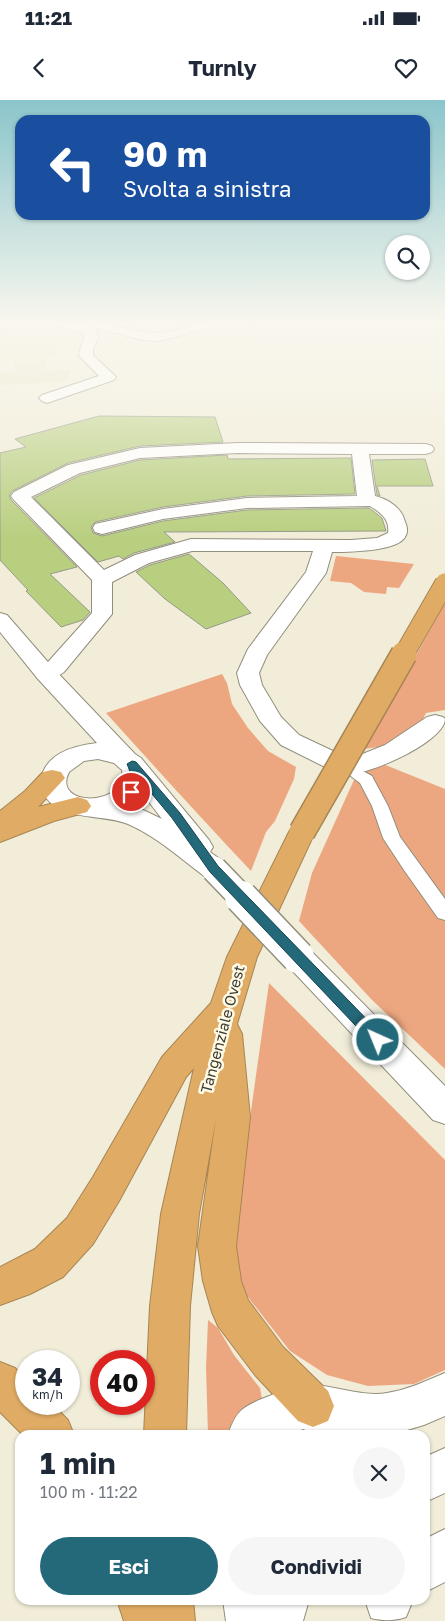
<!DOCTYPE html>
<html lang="it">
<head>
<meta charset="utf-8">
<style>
  body { margin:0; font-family:"Golos Text",sans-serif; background:#f6f6f7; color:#1f2937; height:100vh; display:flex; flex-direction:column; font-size:19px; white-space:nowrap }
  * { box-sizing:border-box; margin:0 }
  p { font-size:16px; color:#747a83 }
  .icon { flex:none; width:28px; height:28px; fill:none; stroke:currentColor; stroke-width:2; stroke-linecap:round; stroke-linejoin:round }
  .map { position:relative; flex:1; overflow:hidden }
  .side { position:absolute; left:15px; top:1330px; width:415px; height:175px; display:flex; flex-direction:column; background:#fff; border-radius:15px; box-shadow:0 1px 4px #0004 }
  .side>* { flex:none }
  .banner { position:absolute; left:15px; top:15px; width:415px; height:105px; border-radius:15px; box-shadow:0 1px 4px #0004; background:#1a4fa0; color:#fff; overflow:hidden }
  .buttons { position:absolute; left:385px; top:135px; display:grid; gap:10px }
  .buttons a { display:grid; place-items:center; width:45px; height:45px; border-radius:50%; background:#fff; box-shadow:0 1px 4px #0004; font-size:25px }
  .speed { position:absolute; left:15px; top:1250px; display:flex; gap:10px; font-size:25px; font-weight:700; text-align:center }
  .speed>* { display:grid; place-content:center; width:65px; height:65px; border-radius:50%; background:#fff; box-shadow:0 1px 4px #0004; line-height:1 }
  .speed small { font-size:12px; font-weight:400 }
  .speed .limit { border:8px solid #d22; background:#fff; color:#111 }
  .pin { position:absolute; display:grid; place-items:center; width:42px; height:42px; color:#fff; margin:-21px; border:2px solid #fff; border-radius:50%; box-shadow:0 1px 5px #0007 }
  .me { position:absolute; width:55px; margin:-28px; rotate:316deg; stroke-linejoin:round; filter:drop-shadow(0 0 4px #0008) }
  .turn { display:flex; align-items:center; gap:18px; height:105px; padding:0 25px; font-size:22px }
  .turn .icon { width:65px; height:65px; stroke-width:2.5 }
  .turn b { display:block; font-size:35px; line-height:42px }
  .round { display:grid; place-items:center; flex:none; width:52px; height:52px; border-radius:26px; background:#f6f6f7 }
  .summary { display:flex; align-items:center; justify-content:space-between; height:85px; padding:0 25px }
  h1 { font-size:30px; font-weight:700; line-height:38px }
  .button { display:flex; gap:10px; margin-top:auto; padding:10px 25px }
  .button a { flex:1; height:58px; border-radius:30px; background:#24697a; color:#fff; font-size:20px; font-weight:700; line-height:58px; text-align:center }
  .button a+a { background:#f6f6f7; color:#1f2937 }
  .status { display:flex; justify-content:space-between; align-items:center; height:35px; padding:0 25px; background:#fff; direction:ltr }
  .status svg { height:14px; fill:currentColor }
  header { display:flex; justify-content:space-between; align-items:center; height:65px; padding:0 25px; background:#fff; font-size:22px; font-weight:700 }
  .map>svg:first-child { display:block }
  .built { fill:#e9e4c8 }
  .green { fill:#eda780 }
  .building { fill:#b9cf80; stroke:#949a88 }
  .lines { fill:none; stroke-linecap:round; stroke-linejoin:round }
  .lane-casing { stroke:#928e7c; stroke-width:2 }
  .street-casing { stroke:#928e7c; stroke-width:2 }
  .secondary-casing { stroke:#928e7c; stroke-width:2 }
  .highway-casing { stroke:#a78554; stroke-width:2 }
  .lane { fill:#fff; fill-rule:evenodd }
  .street { fill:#fff; fill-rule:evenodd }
  .secondary { fill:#fff; fill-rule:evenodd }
  .highway { fill:#e0ac65; fill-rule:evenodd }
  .secondary-bridge-far1-casing { stroke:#928e7c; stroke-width:28; stroke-linecap:butt }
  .secondary-bridge-casing { stroke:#928e7c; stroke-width:35; stroke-linecap:butt }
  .highway-bridge-far1-casing { stroke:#a78554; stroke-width:21; stroke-linecap:butt }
  .highway-bridge-casing { stroke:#a78554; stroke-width:28; stroke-linecap:butt }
  .secondary-bridge-far1 { stroke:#fff; stroke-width:25 }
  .secondary-bridge { stroke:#fff; stroke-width:32 }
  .highway-bridge-far1 { stroke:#e0ac65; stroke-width:19 }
  .highway-bridge { stroke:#e0ac65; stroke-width:25 }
  .route { fill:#24697a; stroke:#17444f }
  .labels { text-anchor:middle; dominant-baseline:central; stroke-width:5; stroke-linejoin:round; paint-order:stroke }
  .street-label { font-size:15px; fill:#3e3d35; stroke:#fffbe6 }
</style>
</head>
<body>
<div class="status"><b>11:21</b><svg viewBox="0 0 49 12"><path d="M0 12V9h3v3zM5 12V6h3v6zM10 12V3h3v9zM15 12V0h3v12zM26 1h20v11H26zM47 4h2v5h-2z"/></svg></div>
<header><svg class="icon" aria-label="back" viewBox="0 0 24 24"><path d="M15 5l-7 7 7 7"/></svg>Turnly<svg class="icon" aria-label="heart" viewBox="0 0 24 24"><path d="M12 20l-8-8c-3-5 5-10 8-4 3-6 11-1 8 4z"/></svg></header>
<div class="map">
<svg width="445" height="1521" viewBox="0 0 445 1521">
  <rect width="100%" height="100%" fill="#f1edd9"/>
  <polygon class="built" points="0,228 10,228 10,243 56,243 56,256 46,257 47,271 70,270 68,281 0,285 0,272 15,271 14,259 0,260"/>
  <g class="green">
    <polygon points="336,456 414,464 399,488 387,487 386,494 364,492 351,483 330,481"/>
    <polygon points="445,503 445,610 426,613 421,623 386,646 364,649"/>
    <path d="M222 574 227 583 232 604 248 628 268 651 296 667 294 679 275 721 266 732 251 771C202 719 154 666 106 613Z"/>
    <polygon points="383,664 445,689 445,969 372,900 299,821 312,773 358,671"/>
    <polygon points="269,883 445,1060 445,1270 414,1284 368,1286 327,1275 290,1251 244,1192 232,1146"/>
    <polygon points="208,1220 218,1228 234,1255 260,1288 262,1299 229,1335 208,1335 206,1268"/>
  </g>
  <g class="building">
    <polygon points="99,316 215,317 223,342 140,346 68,363 12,391 9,396 12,401 77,467 50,474 90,512 83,520 61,527 26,491 28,490 0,460 0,353 26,347 15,339"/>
    <polygon points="227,355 228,359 351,358 355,394 247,396 163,407 95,422 91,427 93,433 102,436 163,421 247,410 369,408 382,418 386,431 164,432 175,442 134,453 123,459 119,456 98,462 34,398 81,375 140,360"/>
    <polygon points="425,359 433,386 377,386 380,396 377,395 372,360"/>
    <polygon points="189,454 223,483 251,513 206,529 165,499 136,472 150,465"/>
  </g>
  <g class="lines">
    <g class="lane-casing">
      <polygon id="lane" points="348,663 372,676 374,680 388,706 400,737 445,799 445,820 438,818 404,770 383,738 372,706 360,683 340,668 342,664"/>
    </g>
    <g class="street-casing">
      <g id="street">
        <path d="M60 224H79L95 228 98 239 93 249V255L116 277 114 280 47 303 42 301 39 298 42 295 99 276 79 256C79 247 85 242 84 233L61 227Z"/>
        <path d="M89 224C113 221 134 234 158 233 178 232 194 222 215 224L213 227 159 241 143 240 91 227Z"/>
        <path d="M238 343 426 344 432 346 434 349 432 352 426 354H369L375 396C387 399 398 406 403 416 405 423 409 428 406 435 401 452 346 452 332 452L326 473 267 555 259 573 262 585 281 617 299 635 350 659 385 645 427 617 435 615 443 617 445 619C445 642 361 680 339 674L281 645 260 621 240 585 237 573 248 549 306 472 313 451H192L149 463 112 482V514L64 572C55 578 49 582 38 579L35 574 48 562 92 513V480L14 400 11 396 14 392 68 365 140 348ZM238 353 352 354 357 396 247 398 163 409 95 424 93 428 95 432 102 434 163 419 247 408 370 406C381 413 390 419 388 433L377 438 351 440 191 439 135 455 104 470 31 397 80 373 140 358Z"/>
        <polygon points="445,1429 445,1482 425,1492 425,1439"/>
        <path d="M365 1500H413L406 1517C395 1521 382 1521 371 1518Z"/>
      </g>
    </g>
    <g class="secondary-casing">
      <g id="secondary">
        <path d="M0 513 7 515 54 569 135 654 141 658 209 740 213 747 210 752 224 762 228 769 224 776 214 779 204 776C180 758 156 736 128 724 99 712 50 724 40 684 43 654 72 646 97 643L38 579 0 532ZM98 659 114 663 122 670C128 707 51 708 69 672L84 661ZM142 693 162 719 143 710 128 706Z"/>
        <polygon points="298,845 309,849 445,986 445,1024 433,1020 287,865 283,857 287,849"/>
        <path d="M445 1273V1316L424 1325 390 1335H309L304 1329 281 1335H228C231 1326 235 1315 243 1309 255 1299 300 1284 315 1285 337 1287 365 1297 387 1293 407 1290 426 1281 445 1273Z"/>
        <polygon points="445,1348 445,1393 425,1402 425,1357"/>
        <polygon points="223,1500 309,1500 303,1521 226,1521"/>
      </g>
    </g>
    <g class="highway-casing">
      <g id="highway">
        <polygon points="52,670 61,672 65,678 38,707 78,697 87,700 91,706 87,712 54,721 0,742 0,711 25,691 43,672"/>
        <polygon points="302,723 311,725 315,732 257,857 237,924 242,934 250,1017 236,1146 241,1181 248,1200 283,1247 328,1291 334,1306 328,1321 313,1327 298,1321 255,1275 218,1226 212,1212 203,1181 198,1146 216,1018 199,1114 190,1206 186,1335 144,1335 150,1206 161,1114 194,968 186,977 119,1101 93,1144 63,1177 30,1194 0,1205 0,1167 35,1149 67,1118 93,1077 162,957 211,903 227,857 289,732 293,725"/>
        <polygon points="0,1262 15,1268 26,1279 26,1304 52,1304 68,1320 74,1335 23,1335 0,1312"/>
        <polygon points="117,1500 193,1500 195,1521 124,1521"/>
      </g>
    </g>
    <use href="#lane" class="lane"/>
    <use href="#street" class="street"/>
    <use href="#secondary" class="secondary"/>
    <use href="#highway" class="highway"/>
    <g class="secondary-bridge-far1-casing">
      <polyline id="secondary-bridge-far1" points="214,769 242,798"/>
    </g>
    <g class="secondary-bridge-casing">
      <polyline id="secondary-bridge" points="241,797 298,857"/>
    </g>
    <g class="highway-bridge-far1-casing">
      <polyline id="highway-bridge-far1" points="403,556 445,483"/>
    </g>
    <g class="highway-bridge-casing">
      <polyline id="highway-bridge" points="302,732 404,554"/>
    </g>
    <use href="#secondary-bridge-far1" class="secondary-bridge-far1"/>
    <use href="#secondary-bridge" class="secondary-bridge"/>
    <use href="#highway-bridge-far1" class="highway-bridge-far1"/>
    <use href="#highway-bridge" class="highway-bridge"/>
  </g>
  <linearGradient id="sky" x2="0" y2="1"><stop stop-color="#8ac5cb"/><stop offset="0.51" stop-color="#f9f7ee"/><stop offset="1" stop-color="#f9f7ee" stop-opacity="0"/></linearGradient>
  <rect width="445" height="437" fill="url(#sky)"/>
  <path class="route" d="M132 661 136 662 180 713 218 766 383 936 385 940 383 944 378 946 373 944 210 772 172 718 142 682 135 694H127L126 692C132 681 132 675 127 664Z"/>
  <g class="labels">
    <g class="street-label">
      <text transform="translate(222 929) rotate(-75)">Tangenziale Ovest</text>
    </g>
  </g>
</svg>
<div class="buttons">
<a><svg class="icon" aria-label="search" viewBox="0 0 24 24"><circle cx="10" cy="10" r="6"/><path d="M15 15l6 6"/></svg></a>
</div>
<div class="speed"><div>34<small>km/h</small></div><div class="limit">40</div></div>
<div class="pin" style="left:131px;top:692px;background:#d93025"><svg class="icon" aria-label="arrive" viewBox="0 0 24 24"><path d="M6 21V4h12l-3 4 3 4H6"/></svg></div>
<svg class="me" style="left:378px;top:940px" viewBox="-20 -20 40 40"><circle r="17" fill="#24697a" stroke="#fff" stroke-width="3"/><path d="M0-11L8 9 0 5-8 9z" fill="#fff"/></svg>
<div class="banner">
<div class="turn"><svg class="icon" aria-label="left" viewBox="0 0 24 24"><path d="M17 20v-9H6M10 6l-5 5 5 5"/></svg><div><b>90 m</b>Svolta a sinistra</div></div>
</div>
<section class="side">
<div class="summary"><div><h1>1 min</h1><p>100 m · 11:22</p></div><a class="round"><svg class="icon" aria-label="close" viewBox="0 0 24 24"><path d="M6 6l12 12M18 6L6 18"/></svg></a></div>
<div class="button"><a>Esci</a><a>Condividi</a></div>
</section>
</div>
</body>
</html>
